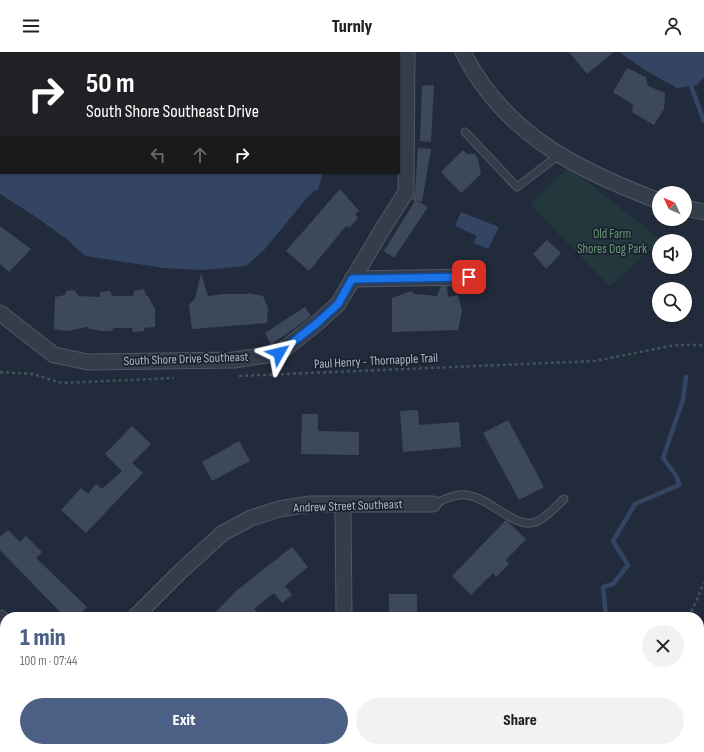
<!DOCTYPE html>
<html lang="en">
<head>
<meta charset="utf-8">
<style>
  body { margin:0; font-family:"Sofia Sans Condensed",sans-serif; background:#f2f2f2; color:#222; height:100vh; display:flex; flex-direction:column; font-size:15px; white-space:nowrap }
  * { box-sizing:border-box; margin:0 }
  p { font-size:13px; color:#767676 }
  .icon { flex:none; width:22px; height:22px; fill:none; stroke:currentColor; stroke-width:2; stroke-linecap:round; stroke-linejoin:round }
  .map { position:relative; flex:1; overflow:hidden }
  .side { position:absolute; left:0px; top:560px; width:704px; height:140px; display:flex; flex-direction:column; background:#fff; border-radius:16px 16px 0 0; box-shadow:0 1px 3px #0004 }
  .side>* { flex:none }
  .hud { position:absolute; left:0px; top:0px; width:400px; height:122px; box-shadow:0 1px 3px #0004; background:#202124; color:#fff; overflow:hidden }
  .needle { width:26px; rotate:314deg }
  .fabs { position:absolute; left:652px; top:134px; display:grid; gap:8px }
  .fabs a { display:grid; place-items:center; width:40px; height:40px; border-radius:50%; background:#fff; box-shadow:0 1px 3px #0004; font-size:20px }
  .pin { position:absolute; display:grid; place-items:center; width:34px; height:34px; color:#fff; margin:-17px; border-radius:8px; box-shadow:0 2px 6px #0006 }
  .me { position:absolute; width:44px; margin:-22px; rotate:53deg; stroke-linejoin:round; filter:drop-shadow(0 0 3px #0008) }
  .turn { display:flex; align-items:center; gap:14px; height:84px; padding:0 20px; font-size:18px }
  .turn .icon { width:52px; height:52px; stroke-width:2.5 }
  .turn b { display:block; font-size:28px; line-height:34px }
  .lanes { display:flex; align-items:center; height:38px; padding:0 20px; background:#0003; justify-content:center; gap:20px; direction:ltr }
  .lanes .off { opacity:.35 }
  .round { display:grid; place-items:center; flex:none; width:42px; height:42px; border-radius:21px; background:#f2f2f2 }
  .headline { display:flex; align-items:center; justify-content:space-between; height:68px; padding:0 20px }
  h1 { font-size:24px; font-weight:800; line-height:30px; color:#4c5f84 }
  .cta { display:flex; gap:8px; margin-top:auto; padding:8px 20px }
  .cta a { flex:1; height:46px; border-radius:24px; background:#4c5f84; color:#fff; font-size:16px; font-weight:800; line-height:46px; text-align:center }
  .cta a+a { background:#f2f2f2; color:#222 }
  header { display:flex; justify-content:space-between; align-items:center; height:52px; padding:0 20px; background:#fff; font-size:18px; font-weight:800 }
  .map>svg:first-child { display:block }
  .green { fill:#23383c }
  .water { fill:#344563 }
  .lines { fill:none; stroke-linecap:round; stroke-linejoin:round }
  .stream { stroke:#344563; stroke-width:4.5 }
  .building { fill:#3d495b }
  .service-casing { stroke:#505866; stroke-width:9 }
  .minor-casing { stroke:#505866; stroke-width:17 }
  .path { stroke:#415559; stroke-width:2.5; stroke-dasharray:3 3; stroke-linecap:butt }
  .service { stroke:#353d4b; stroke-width:7 }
  .minor { stroke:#353d4b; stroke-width:15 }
  .route-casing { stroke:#114b97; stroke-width:10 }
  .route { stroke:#1a73e8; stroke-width:7 }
  .labels { text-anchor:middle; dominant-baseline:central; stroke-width:3.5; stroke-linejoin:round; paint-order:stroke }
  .park-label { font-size:13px; fill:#659974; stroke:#1a2230 }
  .street-label { font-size:13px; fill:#b0b8c7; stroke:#1a2230 }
</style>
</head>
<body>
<header><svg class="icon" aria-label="menu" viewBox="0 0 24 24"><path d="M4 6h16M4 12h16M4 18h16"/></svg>Turnly<svg class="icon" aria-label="person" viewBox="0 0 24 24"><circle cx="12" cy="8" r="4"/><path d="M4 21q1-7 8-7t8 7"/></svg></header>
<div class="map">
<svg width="704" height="700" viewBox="0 0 704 700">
  <rect width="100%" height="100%" fill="#212b3b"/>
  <polygon class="green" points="568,115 661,188 610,234 530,153"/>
  <g class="water">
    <polygon points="619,0 704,0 704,25 697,33 677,36 645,18"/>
    <polygon points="0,71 1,121 323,121 318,138 314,139 306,147 264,198 246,214 203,218 164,216 85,204 68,188 33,163 0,142"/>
    <polygon points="461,160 499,175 488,197 473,191 477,184 455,174"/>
  </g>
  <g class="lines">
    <g class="stream">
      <polyline points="691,34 704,69"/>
      <polyline points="606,565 603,535 613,532 628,513 613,489 635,452 679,433 677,425 663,406 683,348 686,325"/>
      <polyline points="585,695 588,700"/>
    </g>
  </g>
  <g class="building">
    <polygon points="569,0 614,0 587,22"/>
    <polygon points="627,16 646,25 648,34 665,41 664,57 654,73 632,60 633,53 613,40"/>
    <polygon points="434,33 431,90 420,89 422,34"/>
    <polygon points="418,96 431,97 422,150 417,149 428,155 394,206 384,199 415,149 412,148 415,140"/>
    <polygon points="463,98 467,102 475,102 478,107 481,122 461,141 441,120"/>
    <polygon points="340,137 359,159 355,162 358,166 350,175 346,174 309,219 286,199"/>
    <polygon points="0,174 31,197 9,220 0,212"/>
    <polygon points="547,188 561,201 546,217 533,202"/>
    <polygon points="201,221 208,244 224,242 248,242 248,241 263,244 268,256 267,271 192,277 189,252 195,247"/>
    <polygon points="441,234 447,234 448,245 458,243 462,259 458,278 392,280 392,246 411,239 415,242 437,244"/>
    <polygon points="144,237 146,244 148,244 155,257 155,275 144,276 144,279 133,280 132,276 114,276 111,279 103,279 90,277 87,275 67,279 54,277 55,245 65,243 66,239 74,238 79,244 100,245 100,240 110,239 112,244 133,244 134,239"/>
    <polygon points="305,255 311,264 271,293 265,281"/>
    <polygon points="418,358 419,373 459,370 461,395 403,400 400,359"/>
    <polygon points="302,362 318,362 318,379 359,380 359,403 301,402"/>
    <polygon points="508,368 544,435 519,448 483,381"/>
    <polygon points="132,374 151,392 132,411 143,421 86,481 61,458 81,436 88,442 96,432 102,437 122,419 105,402"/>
    <polygon points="239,389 250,409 212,429 202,410"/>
    <polygon points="506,468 526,487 506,508 509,512 496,525 493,521 471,543 452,524"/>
    <polygon points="8,478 20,490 26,484 42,500 36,506 87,555 77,565 65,565 0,498 0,485"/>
    <polygon points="292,495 308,515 285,534 292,543 282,551 274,541 254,557 263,565 211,565 236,539"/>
    <rect x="389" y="542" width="28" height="23"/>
  </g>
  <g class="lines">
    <g class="service-casing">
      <g id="service">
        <polyline points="465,80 517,135 559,103"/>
        <path d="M433 452C441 449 451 444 459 443 488 440 515 481 538 469 547 465 556 454 564 447"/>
      </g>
    </g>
    <g class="minor-casing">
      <g id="minor">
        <path d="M463 0C504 82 577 118 659 149"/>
        <polyline points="685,156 704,160"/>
        <polyline points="352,227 469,225"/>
        <polyline points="0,261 54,303 88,310 234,308 279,301 316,272 338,252 382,178 406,140 407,0"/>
        <polyline points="343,454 344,565"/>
        <polyline points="135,565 181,519 223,481 251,466 279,457 310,452 433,452"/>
        <polyline points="0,566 5,571"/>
        <polyline points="7,700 12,695"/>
        <polyline points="318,700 320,695"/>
      </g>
    </g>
    <g class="path">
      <polyline points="0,320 32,322 62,331 174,326"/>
      <polyline points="239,324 595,309 675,293 704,293"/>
      <polyline points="689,565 704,531"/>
      <polyline points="643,700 646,695"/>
    </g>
    <use href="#service" class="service"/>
    <use href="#minor" class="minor"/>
  </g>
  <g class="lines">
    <g class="route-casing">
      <polyline id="route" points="279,301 316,272 338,252 352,227 469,225"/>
    </g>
    <use href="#route" class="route"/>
  </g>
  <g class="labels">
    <g class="park-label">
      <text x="612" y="182">Old Farm<tspan x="612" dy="15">Shores Dog Park</tspan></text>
    </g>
    <g class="street-label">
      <text transform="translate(186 307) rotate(-2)">South Shore Drive Southeast</text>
      <text transform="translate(376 309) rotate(-3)">Paul Henry - Thornapple Trail</text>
      <text transform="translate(348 454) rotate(-2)">Andrew Street Southeast</text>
    </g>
  </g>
</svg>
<div class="fabs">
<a><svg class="needle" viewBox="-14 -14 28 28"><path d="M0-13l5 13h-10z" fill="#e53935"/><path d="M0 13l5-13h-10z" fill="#767676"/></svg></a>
<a><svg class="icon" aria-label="sound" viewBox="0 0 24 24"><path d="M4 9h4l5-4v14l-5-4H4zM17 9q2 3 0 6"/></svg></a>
<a><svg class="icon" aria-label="search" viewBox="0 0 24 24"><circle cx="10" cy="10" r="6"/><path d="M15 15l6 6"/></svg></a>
</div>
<div class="pin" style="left:469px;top:225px;background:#d93025"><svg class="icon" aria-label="arrive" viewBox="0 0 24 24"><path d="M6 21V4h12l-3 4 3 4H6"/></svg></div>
<svg class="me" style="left:279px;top:301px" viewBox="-20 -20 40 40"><path d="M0-17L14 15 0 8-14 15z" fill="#1a73e8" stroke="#fff" stroke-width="4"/></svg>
<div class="hud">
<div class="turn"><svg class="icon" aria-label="right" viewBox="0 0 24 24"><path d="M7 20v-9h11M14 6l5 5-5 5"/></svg><div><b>50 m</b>South Shore Southeast Drive</div></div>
<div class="lanes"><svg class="icon off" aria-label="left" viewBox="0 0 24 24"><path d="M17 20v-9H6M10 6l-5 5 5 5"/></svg><svg class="icon off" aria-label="ahead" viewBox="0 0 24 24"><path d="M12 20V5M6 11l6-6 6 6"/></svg><svg class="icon" aria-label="right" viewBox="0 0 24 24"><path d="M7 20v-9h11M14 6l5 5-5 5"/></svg></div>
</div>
<section class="side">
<div class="headline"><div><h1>1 min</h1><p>100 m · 07:44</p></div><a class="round"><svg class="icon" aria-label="close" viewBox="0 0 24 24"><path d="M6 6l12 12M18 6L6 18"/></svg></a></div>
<div class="cta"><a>Exit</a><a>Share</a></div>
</section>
</div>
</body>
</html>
